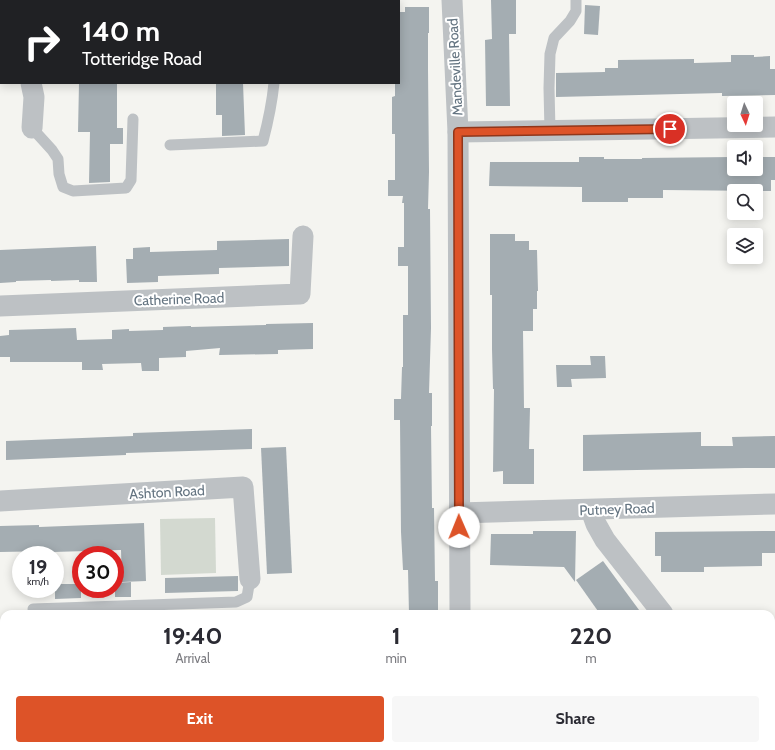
<!DOCTYPE html>
<html lang="en">
<head>
<meta charset="utf-8">
<style>
  body { margin:0; font-family:Cabin,sans-serif; background:#f7f7f7; color:#2b2b33; height:100vh; display:flex; flex-direction:column; font-size:15px; white-space:nowrap }
  * { box-sizing:border-box; margin:0 }
  p { font-size:13px; color:#7c7c81 }
  .icon { flex:none; width:22px; height:22px; fill:none; stroke:currentColor; stroke-width:2; stroke-linecap:round; stroke-linejoin:round }
  .map { position:relative; flex:1; overflow:hidden }
  .drawer { position:absolute; left:0px; top:610px; width:775px; height:140px; display:flex; flex-direction:column; background:#fff; border-radius:12px 12px 0 0; box-shadow:0 2px 10px #0003 }
  .drawer>* { flex:none }
  .top-card { position:absolute; left:0px; top:0px; width:400px; height:84px; box-shadow:0 2px 10px #0003; background:#202124; color:#fff; overflow:hidden }
  .needle { width:26px; rotate:176deg }
  .tools { position:absolute; left:727px; top:96px; display:grid; gap:8px }
  .tools a { display:grid; place-items:center; width:36px; height:36px; border-radius:4px; background:#fff; box-shadow:0 2px 10px #0003; font-size:20px }
  .speed { position:absolute; left:12px; top:546px; display:flex; gap:8px; font-size:20px; font-weight:700; text-align:center }
  .speed>* { display:grid; place-content:center; width:52px; height:52px; border-radius:50%; background:#fff; box-shadow:0 2px 10px #0003; line-height:1 }
  .speed small { font-size:10px; font-weight:400 }
  .speed .limit { border:6px solid #d22; background:#fff; color:#111 }
  .pin { position:absolute; display:grid; place-items:center; width:34px; height:34px; color:#fff; margin:-17px; border:2px solid #fff; border-radius:50%; box-shadow:0 1px 4px #0007 }
  .me { position:absolute; width:44px; margin:-22px; rotate:359deg; stroke-linejoin:round; filter:drop-shadow(0 0 3px #0008) }
  .turn { display:flex; align-items:center; gap:14px; height:84px; padding:0 16px; font-size:18px }
  .turn .icon { width:52px; height:52px; stroke-width:2.5 }
  .turn b { display:block; font-size:28px; line-height:34px }
  .eta { display:flex; justify-content:space-evenly; align-items:center; height:68px; text-align:center }
  .eta b { font-size:24px; font-weight:700; line-height:28px }
  .action { display:flex; gap:8px; margin-top:auto; padding:8px 16px }
  .action a { flex:1; height:46px; border-radius:4px; background:#dd5328; color:#fff; font-size:16px; font-weight:700; line-height:46px; text-align:center }
  .action a+a { background:#f7f7f7; color:#2b2b33 }
  .map>svg:first-child { display:block }
  .green { fill:#d3d9d0 }
  .building { fill:#a4adb2 }
  .lines { fill:none; stroke-linecap:round; stroke-linejoin:round }
  .service { stroke:#bdc1c4; stroke-width:11 }
  .minor { stroke:#bdc1c4; stroke-width:21 }
  .route-casing { stroke:#90361a; stroke-width:10 }
  .route { stroke:#dd5328; stroke-width:7 }
  .labels { text-anchor:middle; dominant-baseline:central; stroke-width:4; stroke-linejoin:round; paint-order:stroke }
  .street-label { font-size:14px; fill:#647481; stroke:#fff }
</style>
</head>
<body>
<div class="map">
<svg width="775" height="750" viewBox="0 0 775 750">
  <rect width="100%" height="100%" fill="#f4f4f0"/>
  <polygon class="green" points="215,518 216,573 161,575 160,519"/>
  <g class="building">
    <polygon points="491,0 516,0 516,34 509,34 510,106 486,106 485,40 492,39"/>
    <polygon points="585,5 600,6 598,35 584,34"/>
    <polygon points="405,7 429,7 429,33 428,33 428,69 429,172 428,209 430,209 431,328 429,393 432,393 432,426 431,426 432,508 434,508 435,581 438,581 438,614 409,614 408,570 403,570 401,532 400,420 394,420 394,399 401,399 402,367 403,367 403,315 408,315 408,266 398,266 398,247 404,247 404,203 402,203 403,196 388,196 388,180 395,180 395,134 392,134 392,97 395,96 395,83 399,83 399,12 405,12"/>
    <polygon points="731,55 754,55 754,57 770,56 770,69 775,69 775,95 722,96 722,93 556,97 556,73 605,72 605,68 618,68 618,60 694,59 694,63 731,62"/>
    <polygon points="79,83 117,83 117,128 123,128 123,144 110,144 110,182 89,183 90,132 78,132"/>
    <polygon points="216,83 243,83 245,135 222,136 222,115 216,115"/>
    <polygon points="579,157 604,157 604,159 642,159 642,158 733,157 734,157 734,169 756,169 756,157 775,157 775,180 771,180 771,191 663,190 663,198 628,198 628,202 582,202 582,187 489,186 490,162 579,162"/>
    <polygon points="490,234 515,234 515,241 529,241 529,250 537,250 538,291 537,291 537,309 533,309 533,331 523,331 524,408 530,408 529,449 534,449 534,484 503,484 503,471 493,472 494,389 493,389 492,349 492,295 490,295"/>
    <polygon points="289,239 289,266 219,268 219,274 158,276 158,282 127,283 126,259 133,259 133,248 150,247 150,252 217,250 217,241"/>
    <polygon points="96,246 97,282 79,282 79,280 51,281 51,280 16,281 16,282 0,283 0,250"/>
    <polygon points="313,323 313,349 278,350 278,354 219,355 220,348 186,351 186,357 159,358 159,371 142,371 141,363 102,364 103,370 82,370 82,362 10,362 10,357 0,357 0,336 9,335 9,330 76,328 77,340 112,339 112,330 129,329 129,331 163,330 163,327 191,326 191,327 266,325 266,324"/>
    <polygon points="590,356 605,356 606,378 571,379 572,387 557,387 556,365 591,365"/>
    <polygon points="252,429 252,449 126,453 126,455 6,460 6,441 133,436 133,433"/>
    <polygon points="701,432 701,446 733,446 732,437 775,436 775,468 745,468 583,471 583,435"/>
    <polygon points="286,447 292,573 267,574 261,448"/>
    <polygon points="144,523 146,581 122,582 121,550 53,552 53,551 0,552 0,526 39,525 39,527"/>
    <polygon points="533,531 576,531 575,582 564,567 490,565 491,534 533,534"/>
    <polygon points="775,531 775,553 762,553 762,566 704,567 704,572 661,572 661,556 655,556 655,532"/>
    <polygon points="603,561 642,614 600,614 576,580"/>
    <polygon points="238,576 238,591 165,593 165,578"/>
    <polygon points="131,582 131,597 115,597 115,583"/>
    <polygon points="55,584 81,584 81,598 55,599"/>
  </g>
  <g class="lines">
    <g class="service">
      <polyline points="275,0 275,1"/>
      <polyline points="32,128 52,150 58,159 59,174 63,187 73,191 126,188 131,180 133,119"/>
      <polyline points="550,131 549,88 550,54 554,38 570,21 576,11 576,0"/>
      <path d="M170 145 263 141C268 122 272 103 274 83"/>
      <polyline points="33,609 236,602 247,597 250,579"/>
    </g>
    <g class="minor">
      <polyline points="452,0 458,132 460,614"/>
      <polyline points="31,1 31,0"/>
      <polyline points="31,83 34,97 32,128"/>
      <polyline points="458,132 775,127"/>
      <polyline points="0,306 300,294 303,236"/>
      <polyline points="0,501 243,487 250,579"/>
      <polyline points="591,510 596,524 605,540 663,614"/>
      <polyline points="459,513 775,504"/>
      <polyline points="771,700 775,700"/>
      <polyline points="0,717 4,717"/>
      <polyline points="473,746 475,750"/>
    </g>
  </g>
  <g class="lines">
    <g class="route-casing">
      <polyline id="route" points="459,527 458,132 670,129"/>
    </g>
    <use href="#route" class="route"/>
  </g>
  <g class="labels">
    <g class="street-label">
      <text transform="translate(455 67) rotate(-93)">Mandeville Road</text>
      <text transform="translate(179 299) rotate(-2)">Catherine Road</text>
      <text transform="translate(167 492) rotate(-3)">Ashton Road</text>
      <text transform="translate(617 509) rotate(-2)">Putney Road</text>
    </g>
  </g>
</svg>
<div class="tools">
<a><svg class="needle" viewBox="-14 -14 28 28"><path d="M0-13l5 13h-10z" fill="#e53935"/><path d="M0 13l5-13h-10z" fill="#7c7c81"/></svg></a>
<a><svg class="icon" aria-label="sound" viewBox="0 0 24 24"><path d="M4 9h4l5-4v14l-5-4H4zM17 9q2 3 0 6"/></svg></a>
<a><svg class="icon" aria-label="search" viewBox="0 0 24 24"><circle cx="10" cy="10" r="6"/><path d="M15 15l6 6"/></svg></a>
<a><svg class="icon" aria-label="layers" viewBox="0 0 24 24"><path d="M12 4l9 5-9 5-9-5zM3 14l9 5 9-5"/></svg></a>
</div>
<div class="speed"><div>19<small>km/h</small></div><div class="limit">30</div></div>
<div class="pin" style="left:670px;top:129px;background:#d93025"><svg class="icon" aria-label="arrive" viewBox="0 0 24 24"><path d="M6 21V4h12l-3 4 3 4H6"/></svg></div>
<svg class="me" style="left:459px;top:527px" viewBox="-20 -20 40 40"><circle r="19" fill="#fff"/><path d="M0-13L10 11 0 6-10 11z" fill="#dd5328"/></svg>
<div class="top-card">
<div class="turn"><svg class="icon" aria-label="right" viewBox="0 0 24 24"><path d="M7 20v-9h11M14 6l5 5-5 5"/></svg><div><b>140 m</b>Totteridge Road</div></div>
</div>
<section class="drawer">
<div class="eta">
<div><b>19:40</b><p>Arrival</p></div>
<div><b>1</b><p>min</p></div>
<div><b>220</b><p>m</p></div>
</div>
<div class="action"><a>Exit</a><a>Share</a></div>
</section>
</div>
</body>
</html>
